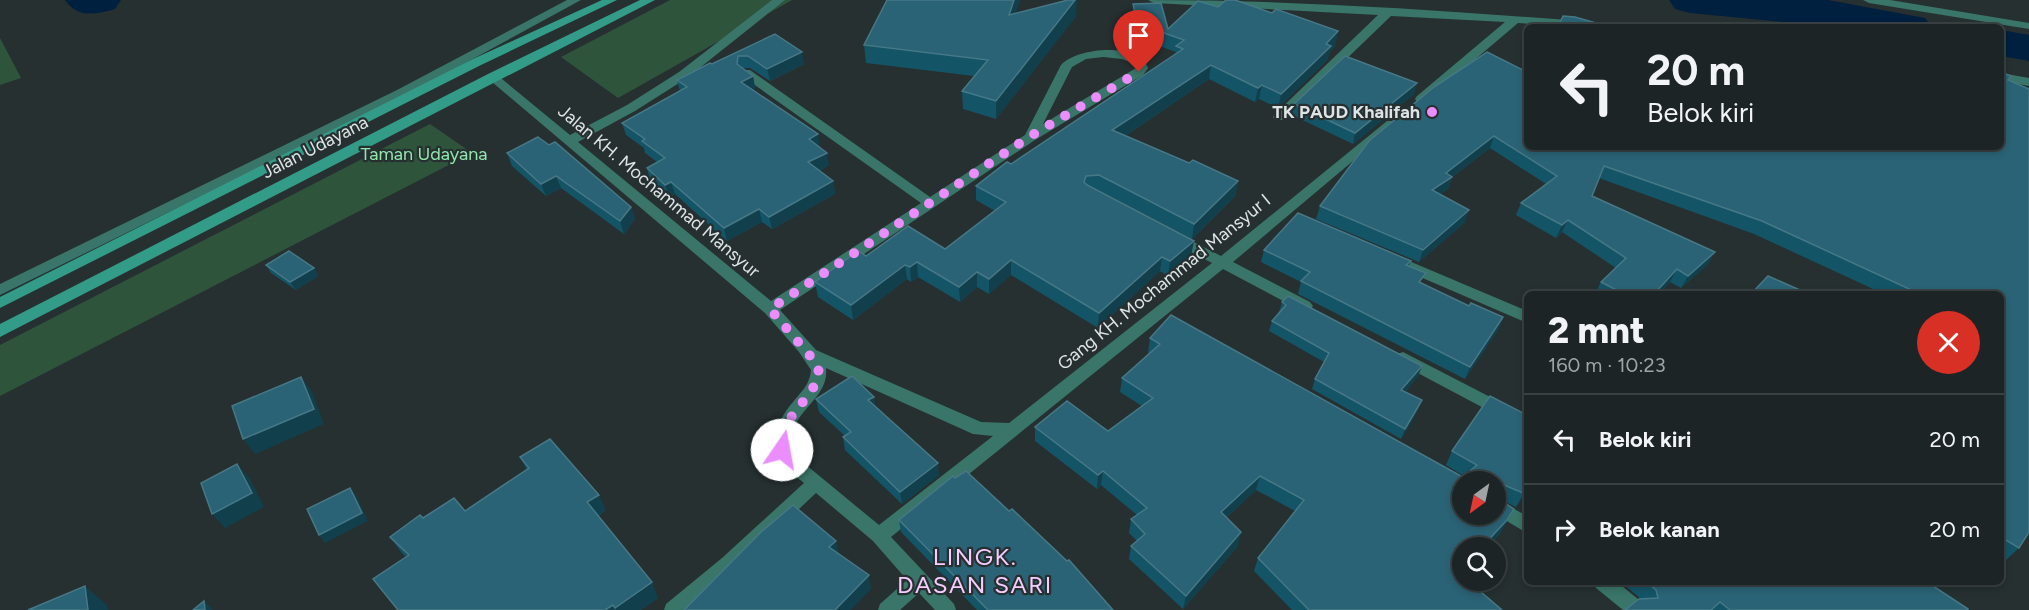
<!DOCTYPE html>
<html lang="id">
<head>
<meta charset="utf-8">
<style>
  body { margin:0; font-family:Figtree,sans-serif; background:#293032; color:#f1f3f6; height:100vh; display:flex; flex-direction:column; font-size:22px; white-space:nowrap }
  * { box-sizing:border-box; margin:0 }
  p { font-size:20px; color:#a0a4a7 }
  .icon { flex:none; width:33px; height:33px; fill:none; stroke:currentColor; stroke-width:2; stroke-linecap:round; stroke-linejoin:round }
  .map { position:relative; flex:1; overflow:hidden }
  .sheet { position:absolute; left:1524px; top:291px; width:480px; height:294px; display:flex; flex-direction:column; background:#1c2425; border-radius:9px; box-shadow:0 3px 9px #0003,0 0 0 2px #3a4142 }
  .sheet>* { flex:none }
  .guide { position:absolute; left:1524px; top:24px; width:480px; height:126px; border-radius:9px; box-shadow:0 3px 9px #0003,0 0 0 2px #3a4142; background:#1c2425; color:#f1f3f6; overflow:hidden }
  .needle { width:39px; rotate:213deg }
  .controls { position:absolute; left:1452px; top:471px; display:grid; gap:12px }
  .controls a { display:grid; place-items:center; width:54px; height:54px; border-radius:50%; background:#1c2425; box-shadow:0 3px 9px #0003,0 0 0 2px #3a4142; font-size:30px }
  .pin { position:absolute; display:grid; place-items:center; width:51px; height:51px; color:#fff; margin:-62px -26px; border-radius:50% 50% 50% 0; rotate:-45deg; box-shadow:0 0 6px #0007 }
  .pin .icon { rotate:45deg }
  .me { position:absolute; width:66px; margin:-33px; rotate:12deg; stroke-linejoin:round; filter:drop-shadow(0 0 4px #0008) }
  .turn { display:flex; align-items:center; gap:21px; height:126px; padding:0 24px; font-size:27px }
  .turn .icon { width:78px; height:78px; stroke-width:2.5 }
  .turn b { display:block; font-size:42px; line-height:51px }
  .round { display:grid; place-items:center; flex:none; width:63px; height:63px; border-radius:32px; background:#293032 }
  .summary { display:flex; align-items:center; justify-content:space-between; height:102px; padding:0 24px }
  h1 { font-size:36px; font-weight:800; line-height:45px }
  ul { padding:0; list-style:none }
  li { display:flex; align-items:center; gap:18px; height:90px; padding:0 24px; border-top:2px solid #3a4142 }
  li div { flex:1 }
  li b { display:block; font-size:22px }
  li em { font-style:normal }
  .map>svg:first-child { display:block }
  .green { fill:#2e553b }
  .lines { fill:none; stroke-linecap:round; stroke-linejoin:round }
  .river { fill:#00203f; fill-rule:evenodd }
  .pedestrian { fill:#397568; fill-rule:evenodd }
  .minor { fill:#397568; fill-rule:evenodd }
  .secondary { fill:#339c88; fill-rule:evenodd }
  .wall { fill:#145467 }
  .shaded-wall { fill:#123f4c }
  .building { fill:#2a6375; stroke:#467886; stroke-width:1.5; fill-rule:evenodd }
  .route { stroke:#eb8dfc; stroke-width:10; stroke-dasharray:0 18 }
  .poi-dot { fill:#eb8dfc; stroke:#263031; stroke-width:2 }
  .labels { text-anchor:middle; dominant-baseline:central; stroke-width:4.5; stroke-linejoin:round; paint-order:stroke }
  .poi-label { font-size:18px; font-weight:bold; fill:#dee4e5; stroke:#263031; text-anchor:end }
  .street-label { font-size:18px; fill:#dee4e5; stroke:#263031 }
  .park-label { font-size:18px; fill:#91e6ab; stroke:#263031 }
  .near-neighbourhood-label { font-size:24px; letter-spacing:1.5px; fill:#f6cdfe; stroke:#263031 }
</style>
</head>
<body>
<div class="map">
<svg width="2029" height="610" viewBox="0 0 2029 610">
  <rect width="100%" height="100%" fill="#263031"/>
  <g class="green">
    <polygon points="670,0 792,0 618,98 561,57"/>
    <polygon points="0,38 21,78 0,85"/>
    <polygon points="430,124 472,153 0,396 0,345"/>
  </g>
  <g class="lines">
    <g class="river">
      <path d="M65 0H121L115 9C96 14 78 19 65 0Z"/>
      <polygon points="1669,0 1828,0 1925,18 1932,27 1835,27 1690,13 1675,9"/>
      <polygon points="2001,30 2029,35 2029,61 2001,56"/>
    </g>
    <polygon class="pedestrian" points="567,0 581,0 405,96 0,295 0,284 397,90"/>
    <g class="minor">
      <path d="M772 0H785L687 78 635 111 578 142 771 301 921 203 742 76V70H750L930 197 1025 135 1061 65C1077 47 1139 42 1148 68L1143 75 1035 140 780 310 816 350 981 422 1009 423 1212 263 1170 241 1168 238 1170 235H1180L1221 256 1387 121H1395L1397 124 1233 262 1310 302 1313 306 1310 310H1300L1223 269 891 537 954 604 956 610H935L919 593 900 610H878L880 604 907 580 873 541 816 493 734 570 687 610H664L666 604 722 558 804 483C797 477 788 472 782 465 765 445 779 418 793 402 802 391 810 384 811 370L799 352 765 313 486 77 492 73 496 74 570 135 627 105 679 72ZM1103 57 1122 59 1135 64 1136 68 1043 124 1072 67 1086 59ZM826 368 973 434 993 436 879 525 794 455C780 413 830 403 826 368Z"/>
      <path d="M1148 0C1306 0 1463 12 1620 24L1626 27H1575L1518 23 1425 102H1417L1415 99 1417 96 1505 22 1391 16 1283 120H1275L1273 117 1275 114 1378 15 1154 3Z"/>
      <polygon points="1863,0 1890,0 2029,23 2029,29 1869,3"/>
      <polygon points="2001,73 2029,78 2029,86 2001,81"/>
      <polygon points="1409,261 1527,311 1527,323 1404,270 1402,266"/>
      <polygon points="1403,352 1527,416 1527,431 1397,362 1395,358 1397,354"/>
      <polygon points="1496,499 1527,516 1527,533 1495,514"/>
      <polygon points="1594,582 1617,582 1644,604 1646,610 1623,610 1596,588"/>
    </g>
    <g class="secondary">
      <polygon points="602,0 617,0 481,65 0,308 0,297 473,59"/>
      <polygon points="640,0 655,0 0,337 0,324 488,74"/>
    </g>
  </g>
  <g class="wall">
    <polygon points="887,0 1020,0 1015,14 1076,16 996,119 963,109 962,91 974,76 866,63 864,45"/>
    <polygon points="1133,4 1168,29 1335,46 1330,51 1327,60 1278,108 1259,99 1255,102 1209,79 1125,136 1189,163 1238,181 1235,196 1192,239 1098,190 1096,190 1191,256 1168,276 1160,271 1098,328 1011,275 989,294 977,287 960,302 918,277 911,282 907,279 853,320 818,297 815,282 866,256 945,249 995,211 976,200 976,186 1011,164 1175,54 1176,52 1137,38 1132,18"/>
    <polygon points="775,34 804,64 770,81 750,68 743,68 753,76 755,88 753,89 819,147 829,165 819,171 833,181 835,194 772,229 762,222 727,241 675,194 669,197 650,181 647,168 657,162 645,153 644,148 626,135 622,123 680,91 677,80"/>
    <polygon points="2008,80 2019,548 2006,560 2001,557 2001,294 1884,294 1754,234 1599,178 1592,196 1715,252 1708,264 1681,288 1670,282 1658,294 1595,294 1601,282 1616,268 1562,232 1556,238 1516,215 1521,203 1546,184 1490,148 1452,177 1448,189 1440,194 1465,222 1419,262 1316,219 1320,206 1434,87 1527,147"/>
    <polygon points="1414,94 1353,144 1292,115 1294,104"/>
    <polygon points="507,153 631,207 635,219 624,234 561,188 546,196 512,166"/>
    <polygon points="1264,250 1411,261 1409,266 1422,284 1469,306 1503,317 1498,330 1465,379 1298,294 1301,282 1261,262"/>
    <polygon points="266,265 314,268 318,276 296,290 271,273"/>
    <polygon points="1282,302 1422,366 1418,376 1405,392 1422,400 1418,410 1401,439 1312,389 1315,379 1324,362 1269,331 1272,321 1279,312"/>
    <polygon points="1150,338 1466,479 1467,478 1446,465 1452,451 1527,415 1527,489 1516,507 1501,500 1500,534 1460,575 1502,610 1292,610 1254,571 1258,558 1295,511 1256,490 1227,517 1238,546 1183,609 1129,559 1131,546 1137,541 1129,533 1131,519 1137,515 1101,485 1097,489 1035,441 1035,427 1108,431 1142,406 1120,392 1122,378 1149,353 1148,353"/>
    <polygon points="816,399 875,407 939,475 902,504 845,450 843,437 845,436 819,412"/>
    <polygon points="520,457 606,510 598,516 658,598 641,610 398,610 373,579 406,557 402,553 390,537 423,518 465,511 527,470"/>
    <polygon points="899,520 1113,610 977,610 901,532"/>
    <polygon points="1621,582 1927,582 1968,610 1625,610 1641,599"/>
  </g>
  <g class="shaded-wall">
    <polygon points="1014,0 1020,0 1009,33 1009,15"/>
    <polygon points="1075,0 1077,0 1076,16 996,119 996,101"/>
    <polygon points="1338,31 1335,46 1330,51 1327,60 1278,108 1281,94"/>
    <polygon points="802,52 804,64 770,81 767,69"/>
    <polygon points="1211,65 1209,79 1111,145 1112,130"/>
    <polygon points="753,76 755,88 744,94 741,82"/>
    <polygon points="1417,83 1414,94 1353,144 1355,133"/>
    <polygon points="1262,85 1259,99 1255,102 1258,88"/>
    <polygon points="818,134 820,147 809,139"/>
    <polygon points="1494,136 1490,148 1450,178 1452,177 1448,189 1428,202 1432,190 1446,173"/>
    <polygon points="827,153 829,165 810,175 808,162"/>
    <polygon points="556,176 561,188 546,196 541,184"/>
    <polygon points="833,181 835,194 772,229 769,217"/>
    <polygon points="1238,181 1235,196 1192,239 1194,224"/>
    <polygon points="671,182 675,194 669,197 665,185"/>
    <polygon points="631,207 635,219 624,234 620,221"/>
    <polygon points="759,209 762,222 727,241 724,228"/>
    <polygon points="1469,210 1465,222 1419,262 1423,250"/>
    <polygon points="1568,220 1562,232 1556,238 1562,225"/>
    <polygon points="1194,241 1191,256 1168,276 1170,261"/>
    <polygon points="1715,252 1708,264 1681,288 1688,276"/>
    <polygon points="1162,257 1160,271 1098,328 1099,313"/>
    <polygon points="1011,260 1011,275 989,294 989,279"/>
    <polygon points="917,262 918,277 911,282 910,267"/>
    <polygon points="905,265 907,279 853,320 851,305"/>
    <polygon points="314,268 318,276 296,290 290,282"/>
    <polygon points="1677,269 1670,282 1658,294 1654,294"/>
    <polygon points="977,272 977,287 960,302 959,287"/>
    <polygon points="1503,317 1498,330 1465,379 1470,367"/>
    <polygon points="1422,366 1418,376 1397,401 1401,390"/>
    <polygon points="301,377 312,392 324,424 255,454 243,439"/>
    <polygon points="874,397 876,409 868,400"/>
    <polygon points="1422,400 1418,410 1401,439 1405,429"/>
    <polygon points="938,463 939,475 902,504 900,492"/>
    <polygon points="237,464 250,479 264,507 225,528 212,514"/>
    <polygon points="1103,471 1101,485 1097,489 1098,475"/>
    <polygon points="1260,476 1256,490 1218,525 1221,512"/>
    <polygon points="350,488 356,495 368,521 325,543 319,535"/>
    <polygon points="599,495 606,510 594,518 587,502"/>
    <polygon points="1514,509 1500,534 1486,548 1481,548"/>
    <polygon points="1241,532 1238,546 1183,609 1186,596"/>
    <polygon points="836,541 839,555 829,547"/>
    <polygon points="1462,566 1462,572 1450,586 1457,572"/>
    <polygon points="869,575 871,589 851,610 835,610"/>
    <polygon points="652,582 658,598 641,610 616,610 615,608"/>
    <polygon points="85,586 107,605 108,610 88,610"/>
    <polygon points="204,601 212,609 212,610 205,610"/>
    <polygon points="613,605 615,610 605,610"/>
  </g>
  <g class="building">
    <polygon points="887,0 1014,0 1009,15 1068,0 1075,0 996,101 962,91 988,60 864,45"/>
    <polygon points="1226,0 1235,0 1272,13 1276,9 1338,31 1326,44 1331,46 1281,94 1262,85 1258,88 1211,65 1112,130 1189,163 1193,160 1238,181 1194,224 1099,175 1086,176 1084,182 1087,185 1194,241 1170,261 1162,257 1099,313 1011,260 989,279 977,272 959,287 917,262 910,267 905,265 851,305 815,282 858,251 866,256 908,226 945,249 1006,202 976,186 1007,162 1011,164 1183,49 1176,46 1184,40 1138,24 1133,4 1161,3 1168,29 1198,1 1218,7"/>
    <polygon points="1563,16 1575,17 1610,27 1558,27"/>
    <polygon points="775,34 802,52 767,69 748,56 738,56 737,64 753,76 741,82 818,134 809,139 827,153 808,162 833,181 769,217 759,209 724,228 671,182 665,185 647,168 665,158 642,141 645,139 622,123 687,87 677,80 710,63 712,64"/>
    <polygon points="1487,52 1527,72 1527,147 2001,147 2001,72 2011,76 2008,80 2029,89 2029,532 2019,548 2001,537 2001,294 1918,294 1918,293 1762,221 1604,166 1592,196 1715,252 1688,276 1677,269 1654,294 1624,294 1601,282 1626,258 1568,220 1562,225 1521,203 1557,176 1494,136 1446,173 1452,177 1432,190 1469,210 1423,250 1320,206 1369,141 1434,87"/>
    <polygon points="1345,56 1417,83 1355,133 1294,104"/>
    <polygon points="538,137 549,145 555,142 631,207 620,221 556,176 541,184 507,153"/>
    <polygon points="1298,213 1411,261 1406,265 1426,273 1419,282 1469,306 1471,303 1503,317 1470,367 1301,281 1310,272 1264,250"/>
    <polygon points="289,251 314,268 290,282 266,265"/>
    <polygon points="1768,276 1809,294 1751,294"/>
    <polygon points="1288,296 1422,366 1401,390 1422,400 1405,429 1315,379 1329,353 1272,321 1286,305 1282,302"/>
    <path d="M1171 315 1468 480 1471 478V470L1477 465 1452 451 1490 396 1527 415V488L1523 493 1502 484 1500 500 1514 509 1507 520 1481 548H1462V566L1457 572 1462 577V580H1467L1502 610H1309L1258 558 1304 500 1260 476 1221 512 1241 532 1186 596 1131 546 1145 534 1131 519 1147 508 1103 471 1098 475 1035 427 1067 401 1108 431 1153 398 1122 378 1160 344 1150 338ZM1462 482H1496V514H1462Z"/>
    <polygon points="852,376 874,397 868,400 938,463 900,492 843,437 851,432 816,399"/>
    <polygon points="301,377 314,409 243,439 232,406"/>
    <polygon points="550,439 599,495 587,502 652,582 615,608 613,605 605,610 398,610 373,579 409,555 390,537 420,515 423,518 454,498 465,511 529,468 520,457"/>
    <polygon points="237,464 252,493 212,514 201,483"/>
    <polygon points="966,471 1009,511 1012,509 1067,561 1069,560 1113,610 988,610 899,520 953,476 955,478"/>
    <polygon points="350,488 362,513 319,535 307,509"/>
    <polygon points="793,505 836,541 829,547 869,575 835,610 684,610 761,532"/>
    <polygon points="1646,582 1927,582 1968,609 1968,610 1730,610 1720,602 1711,610 1625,610 1639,599 1658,598 1656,590"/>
    <polygon points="85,586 88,610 28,610"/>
    <polygon points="204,601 205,610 193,610"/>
  </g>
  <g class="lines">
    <path class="route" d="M782 450C774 417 828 391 817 364L770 309 1029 137 1139 72"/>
  </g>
  <circle class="poi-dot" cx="1432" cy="112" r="6"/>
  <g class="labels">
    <g class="poi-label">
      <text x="1420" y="112">TK PAUD Khalifah</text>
    </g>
    <g class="street-label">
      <text transform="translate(315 147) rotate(-27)">Jalan Udayana</text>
      <text transform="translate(659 191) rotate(40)">Jalan KH. Mochammad Mansyur</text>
      <text transform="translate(1164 282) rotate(-39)">Gang KH. Mochammad Mansyur I</text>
    </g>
    <g class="park-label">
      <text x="424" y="154">Taman Udayana</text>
    </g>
    <g class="near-neighbourhood-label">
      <text x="975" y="556">LINGK.<tspan x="975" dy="28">DASAN SARI</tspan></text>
    </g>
  </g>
</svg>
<div class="controls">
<a><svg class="needle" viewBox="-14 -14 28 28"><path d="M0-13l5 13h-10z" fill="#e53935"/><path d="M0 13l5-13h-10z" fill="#a0a4a7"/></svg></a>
<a><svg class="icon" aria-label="search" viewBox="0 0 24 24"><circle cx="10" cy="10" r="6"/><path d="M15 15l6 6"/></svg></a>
</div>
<div class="pin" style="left:1139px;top:72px;background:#d93025"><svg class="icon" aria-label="arrive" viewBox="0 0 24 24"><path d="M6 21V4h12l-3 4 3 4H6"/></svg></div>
<svg class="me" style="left:782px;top:450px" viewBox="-20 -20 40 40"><circle r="19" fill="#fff"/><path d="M0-13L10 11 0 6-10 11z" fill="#eb8dfc"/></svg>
<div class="guide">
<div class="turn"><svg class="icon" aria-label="left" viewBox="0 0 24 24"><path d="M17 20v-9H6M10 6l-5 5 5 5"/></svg><div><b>20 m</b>Belok kiri</div></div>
</div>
<section class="sheet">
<div class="summary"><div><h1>2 mnt</h1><p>160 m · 10:23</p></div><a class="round" style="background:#d93025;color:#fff"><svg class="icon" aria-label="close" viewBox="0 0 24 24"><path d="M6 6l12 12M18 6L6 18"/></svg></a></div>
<ul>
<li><svg class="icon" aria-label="left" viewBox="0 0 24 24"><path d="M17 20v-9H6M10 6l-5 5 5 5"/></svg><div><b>Belok kiri</b></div><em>20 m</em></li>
<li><svg class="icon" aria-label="right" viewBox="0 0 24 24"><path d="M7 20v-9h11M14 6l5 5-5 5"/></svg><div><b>Belok kanan</b></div><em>20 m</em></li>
</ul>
</section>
</div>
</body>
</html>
